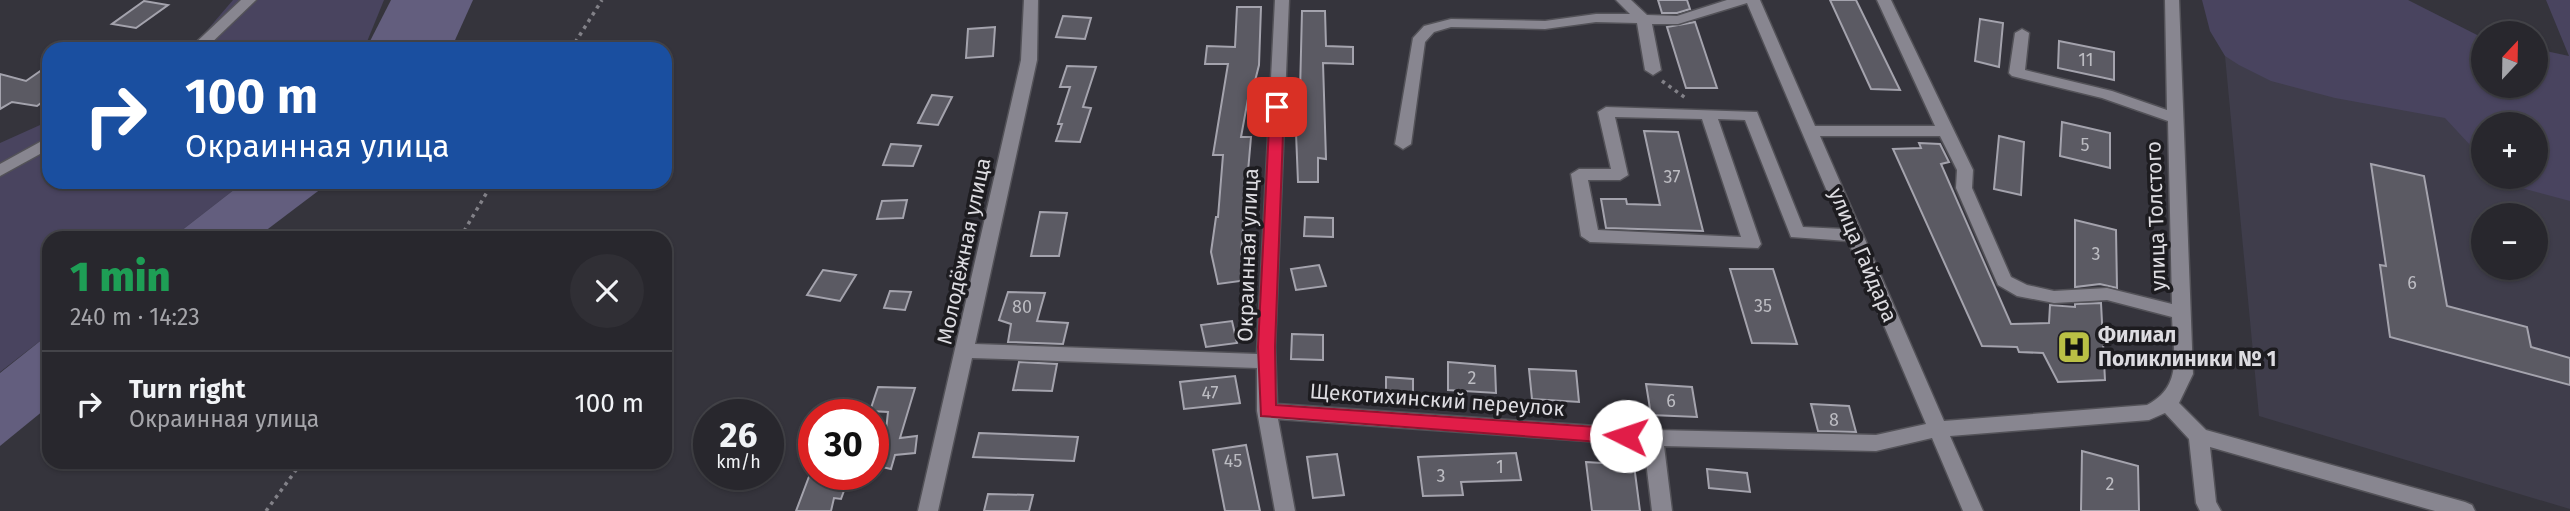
<!DOCTYPE html>
<html lang="en">
<head>
<meta charset="utf-8">
<style>
  body { margin:0; font-family:"Fira Sans",sans-serif; background:#302f35; color:#f1f3f6; height:100vh; display:flex; flex-direction:column; font-size:26px; white-space:nowrap }
  * { box-sizing:border-box; margin:0 }
  p { font-size:23px; color:#a5a5aa }
  .icon { flex:none; width:38px; height:38px; fill:none; stroke:currentColor; stroke-width:2; stroke-linecap:round; stroke-linejoin:round }
  .map { position:relative; flex:1; overflow:hidden }
  .sheet { position:absolute; left:42px; top:231px; width:630px; height:238px; display:flex; flex-direction:column; background:#28272d; border-radius:21px; box-shadow:0 2px 5px #0004,0 0 0 2px #444449 }
  .sheet>* { flex:none }
  .hud { position:absolute; left:42px; top:42px; width:630px; height:147px; border-radius:21px; box-shadow:0 2px 5px #0004,0 0 0 2px #444449; background:#1a4fa0; color:#fff; overflow:hidden }
  .needle { width:46px; rotate:22deg }
  .fabs { position:absolute; left:2471px; top:21px; display:grid; gap:14px }
  .fabs a { display:grid; place-items:center; width:77px; height:77px; border-radius:50%; background:#28272d; box-shadow:0 2px 5px #0004,0 0 0 2px #444449; font-size:35px }
  .speed { position:absolute; left:693px; top:399px; display:flex; gap:14px; font-size:35px; font-weight:700; text-align:center }
  .speed>* { display:grid; place-content:center; width:91px; height:91px; border-radius:50%; background:#28272d; box-shadow:0 2px 5px #0004,0 0 0 2px #444449; line-height:1 }
  .speed small { font-size:18px; font-weight:400 }
  .speed .limit { border:10px solid #d22; background:#fff; color:#111 }
  .pin { position:absolute; display:grid; place-items:center; width:60px; height:60px; color:#fff; margin:-30px; border-radius:14px; box-shadow:0 4px 10px #0006 }
  .me { position:absolute; width:77px; margin:-38px; rotate:274deg; stroke-linejoin:round; filter:drop-shadow(0 0 5px #0008) }
  .turn { display:flex; align-items:center; gap:24px; height:147px; padding:0 28px; font-size:32px }
  .turn .icon { width:91px; height:91px; stroke-width:2.5 }
  .turn b { display:block; font-size:49px; line-height:60px }
  .round { display:grid; place-items:center; flex:none; width:74px; height:74px; border-radius:37px; background:#302f35 }
  .summary { display:flex; align-items:center; justify-content:space-between; height:119px; padding:0 28px }
  h1 { font-size:42px; font-weight:800; line-height:52px; color:#1e9e55 }
  ul { padding:0; list-style:none }
  li { display:flex; align-items:center; gap:21px; height:105px; padding:0 28px; border-top:2px solid #444449 }
  li div { flex:1 }
  li b { display:block; font-size:26px }
  li em { font-style:normal }
  .map>svg:first-child { display:block }
  .built { fill:#3f3d4b; fill-rule:evenodd }
  .green { fill:#49445f }
  .water { fill:#635e7e }
  .building { fill:#5b5a63; stroke:#a4a3ad; stroke-width:2 }
  .lines { fill:none; stroke-linecap:round; stroke-linejoin:round }
  .minor-casing { stroke:#535258; stroke-width:3 }
  .path { stroke:#828188; stroke-width:3.5; stroke-dasharray:3.5 4.5; stroke-linecap:butt }
  .minor { fill:#888690; fill-rule:evenodd }
  .route { fill:#e11d48; stroke:#92132f; stroke-width:2 }
  .labels { text-anchor:middle; dominant-baseline:central; stroke-width:7; stroke-linejoin:round; paint-order:stroke }
  .number-label { font-size:18px; fill:#bcbcc2 }
  .street-label { font-size:21px; fill:#dddce1; stroke:#1d1c20 }
  .poi-label { font-size:21px; font-weight:bold; fill:#dddce1; stroke:#1d1c20; text-anchor:start }
</style>
</head>
<body>
<div class="map">
<svg width="2570" height="511" viewBox="0 0 2570 511">
  <rect width="100%" height="100%" fill="#35343c"/>
  <path class="built" d="M2225 56 2449 94 2483 124V177H2536L2570 161V509L2259 416ZM2483 215H2536V268H2483Z"/>
  <g class="green">
    <polygon points="233,0 384,0 364,49 191,49"/>
    <polygon points="2202,0 2408,0 2483,38 2483,86 2536,86 2536,49 2569,56 2546,0 2570,0 2570,201 2514,186 2503,177 2536,177 2536,124 2483,124 2483,159 2445,118 2335,98 2271,81 2239,65 2225,56 2210,31"/>
    <polygon points="49,121 49,182 244,182 172,238 49,238 49,334 0,372 0,143"/>
  </g>
  <g class="water">
    <polygon points="391,0 473,0 451,49 366,49"/>
    <polygon points="244,182 330,182 256,238 172,238"/>
    <polygon points="49,334 49,406 0,446 0,373"/>
  </g>
  <g class="building">
    <polygon points="1658,0 1687,0 1690,9 1677,13 1662,13"/>
    <polygon points="1830,0 1856,0 1900,90 1871,89"/>
    <polygon points="144,1 168,5 136,28 112,24"/>
    <polygon points="1237,7 1261,7 1259,65 1253,89 1250,88 1241,137 1251,137 1241,252 1248,280 1218,284 1211,252 1216,217 1218,217 1223,155 1213,155 1228,64 1205,64 1207,46 1235,47"/>
    <polygon points="1302,11 1325,11 1326,46 1353,47 1353,64 1323,63 1326,159 1318,158 1318,182 1298,182 1296,133 1299,133"/>
    <polygon points="1063,16 1091,18 1085,39 1056,37"/>
    <polygon points="1980,19 2003,23 1999,67 1975,61"/>
    <polygon points="1695,22 1717,88 1686,88 1667,27"/>
    <polygon points="995,27 993,56 966,58 968,29"/>
    <polygon points="2059,41 2114,52 2114,80 2058,68"/>
    <polygon points="49,65 49,97 37,106 12,102 0,109 0,74 26,81"/>
    <polygon points="1067,66 1096,67 1083,107 1091,108 1080,142 1056,141 1062,124 1058,124 1070,87 1060,87"/>
    <polygon points="932,95 952,97 938,125 918,123"/>
    <polygon points="2062,122 2110,133 2110,168 2060,156"/>
    <polygon points="1644,131 1678,132 1703,231 1606,228 1601,199 1626,199 1627,204 1660,205"/>
    <polygon points="1999,136 2024,142 2021,195 1994,189"/>
    <polygon points="1919,143 1940,144 1949,162 1941,164 2011,324 2049,323 2050,305 2075,307 2075,304 2101,303 2105,380 2058,382 2043,353 2019,352 2017,347 1982,346 1893,149 1921,148"/>
    <polygon points="891,144 921,146 913,166 883,165"/>
    <polygon points="2371,164 2424,176 2447,306 2527,327 2531,347 2570,358 2570,385 2390,337 2380,265 2386,266"/>
    <polygon points="907,200 903,218 877,219 882,201"/>
    <polygon points="1040,212 1067,213 1059,256 1031,256"/>
    <polygon points="1305,217 1333,218 1333,237 1304,236"/>
    <polygon points="2075,220 2116,230 2117,288 2100,284 2075,287"/>
    <polygon points="1319,265 1326,286 1296,290 1291,269"/>
    <polygon points="1730,269 1773,269 1797,344 1752,343"/>
    <polygon points="823,270 856,275 840,301 807,295"/>
    <polygon points="890,291 911,292 905,310 884,308"/>
    <polygon points="1008,292 1045,293 1037,321 1068,323 1063,344 1008,342 1011,324 999,320"/>
    <polygon points="1232,321 1237,343 1206,347 1201,325"/>
    <polygon points="1292,334 1323,335 1323,360 1291,359"/>
    <polygon points="1019,362 1057,364 1052,391 1013,390"/>
    <polygon points="1448,362 1495,366 1496,393 1448,390"/>
    <polygon points="1529,369 1576,371 1579,402 1532,399"/>
    <polygon points="1235,376 1240,403 1184,409 1180,382"/>
    <polygon points="1386,377 1413,379 1413,406 1386,404"/>
    <polygon points="1646,384 1692,387 1697,417 1651,415"/>
    <polygon points="878,387 915,388 900,438 917,436 915,453 895,455 891,469 882,467 888,412 870,411"/>
    <polygon points="1811,404 1849,406 1856,432 1818,431"/>
    <polygon points="979,433 1078,437 1074,461 973,457"/>
    <polygon points="1246,445 1260,511 1225,511 1213,450"/>
    <polygon points="2082,451 2138,466 2139,511 2081,511"/>
    <polygon points="1516,453 1521,480 1461,482 1463,495 1423,496 1418,457"/>
    <polygon points="1337,454 1344,495 1313,498 1307,457"/>
    <polygon points="1586,462 1634,465 1640,511 1592,511"/>
    <polygon points="1707,469 1747,473 1750,492 1709,488"/>
    <polygon points="810,474 850,474 841,499 834,498 831,511 796,511"/>
    <polygon points="988,494 1033,495 1029,511 984,511"/>
  </g>
  <g class="lines">
    <g class="minor-casing">
      <g id="minor">
        <polygon points="241,0 256,0 205,49 189,49"/>
        <path d="M1024 0H1038L1037 60 975 344 1257 354 1275 0H1289L1275 347 1277 404 1653 430 1876 435 1926 424 1848 241 1791 237 1745 120 1718 119 1761 244 1758 248 1590 242 1581 236 1571 174 1579 169H1611L1598 112 1606 107 1757 112 1803 227 1843 229 1747 3 1678 24H1652L1661 70 1653 75 1645 70 1637 23 1596 22 1545 29 1451 27 1434 32 1425 42 1411 144 1403 149 1395 144 1413 38 1424 26 1451 19 1545 21 1596 14H1630L1616 0H1631L1647 15 1677 16 1727 0H1760L1815 126H1935L1877 0H1891L1973 170 1972 188 2011 277 2027 285 2054 291 2107 288 2172 304 2168 121 2102 98 2012 76 2009 73 2015 33 2022 29 2029 33 2025 70 2112 91 2167 110 2165 0H2179L2193 374 2179 403 2206 430 2465 502 2472 505 2475 511H2435L2210 447 2216 502 2221 511H2200L2196 503 2189 439 2165 413 2149 420 1950 436 1983 511H1963L1932 438 1876 451 1664 446 1672 511H1652L1644 445 1278 419 1295 511H1275L1257 411V368L972 358 938 511H918L1021 60ZM1615 117 1702 119 1741 237 1598 230 1588 180H1620L1628 175ZM1820 136H1940L1957 170 1956 188 1998 285 2017 296 2054 303 2107 300 2172 317C2173 352 2184 386 2147 405L1944 421Z"/>
        <polygon points="49,137 49,149 0,176 0,164"/>
      </g>
    </g>
    <g class="path">
      <polyline points="571,49 602,0"/>
      <polyline points="1662,81 1687,99"/>
      <polyline points="460,238 493,182"/>
      <polyline points="266,511 302,462"/>
    </g>
    <use href="#minor" class="minor"/>
  </g>
  <polygon class="route" points="1277,102 1284,107 1275,347 1276,405 1626,429 1635,436 1632,441 1626,444 1261,416 1258,347 1270,107"/>
  <defs>
    <g id="hospital-square" transform="scale(1.75)"><rect x="-9" y="-9" width="18" height="18" rx="4" fill="#bac045" stroke="#1d1c20"/><path d="M-5-5h3v3.5h4V-5h3V5h-3V1.5h-4V5h-3Z" fill="#111"/></g>
  </defs>
  <g fill-rule="evenodd">
    <use href="#hospital-square" x="2074" y="347"/>
  </g>
  <g class="labels">
    <g class="number-label">
      <text x="2086" y="60">11</text>
      <text x="2085" y="145">5</text>
      <text x="1672" y="177">37</text>
      <text x="2096" y="254">3</text>
      <text x="2412" y="283">6</text>
      <text x="1763" y="306">35</text>
      <text x="1022" y="307">80</text>
      <text x="1472" y="378">2</text>
      <text x="1210" y="393">47</text>
      <text x="1671" y="401">6</text>
      <text x="1834" y="420">8</text>
      <text x="1233" y="461">45</text>
      <text x="1500" y="467">1</text>
      <text x="1441" y="476">3</text>
      <text x="2110" y="484">2</text>
    </g>
    <g class="street-label">
      <text transform="translate(2156 216) rotate(-92)">улица Толстого</text>
      <text transform="translate(964 251) rotate(-78)">Молодёжная улица</text>
      <text transform="translate(1248 255) rotate(-88)">Окраинная улица</text>
      <text transform="translate(1863 255) rotate(67)">улица Гайдара</text>
      <text transform="translate(1437 400) rotate(4)">Щекотихинский переулок</text>
    </g>
    <g class="poi-label">
      <text x="2098" y="335">Филиал<tspan x="2098" dy="24">Поликлиники № 1</tspan></text>
    </g>
  </g>
</svg>
<div class="fabs">
<a><svg class="needle" viewBox="-14 -14 28 28"><path d="M0-13l5 13h-10z" fill="#e53935"/><path d="M0 13l5-13h-10z" fill="#a5a5aa"/></svg></a>
<a>+</a>
<a>−</a>
</div>
<div class="speed"><div>26<small>km/h</small></div><div class="limit">30</div></div>
<div class="pin" style="left:1277px;top:107px;background:#d93025"><svg class="icon" aria-label="arrive" viewBox="0 0 24 24"><path d="M6 21V4h12l-3 4 3 4H6"/></svg></div>
<svg class="me" style="left:1626px;top:436px" viewBox="-20 -20 40 40"><circle r="19" fill="#fff"/><path d="M0-13L10 11 0 6-10 11z" fill="#e11d48"/></svg>
<div class="hud">
<div class="turn"><svg class="icon" aria-label="right" viewBox="0 0 24 24"><path d="M7 20v-9h11M14 6l5 5-5 5"/></svg><div><b>100 m</b>Окраинная улица</div></div>
</div>
<section class="sheet">
<div class="summary"><div><h1>1 min</h1><p>240 m · 14:23</p></div><a class="round"><svg class="icon" aria-label="close" viewBox="0 0 24 24"><path d="M6 6l12 12M18 6L6 18"/></svg></a></div>
<ul>
<li><svg class="icon" aria-label="right" viewBox="0 0 24 24"><path d="M7 20v-9h11M14 6l5 5-5 5"/></svg><div><b>Turn right</b><p>Окраинная улица</p></div><em>100 m</em></li>
</ul>
</section>
</div>
</body>
</html>
